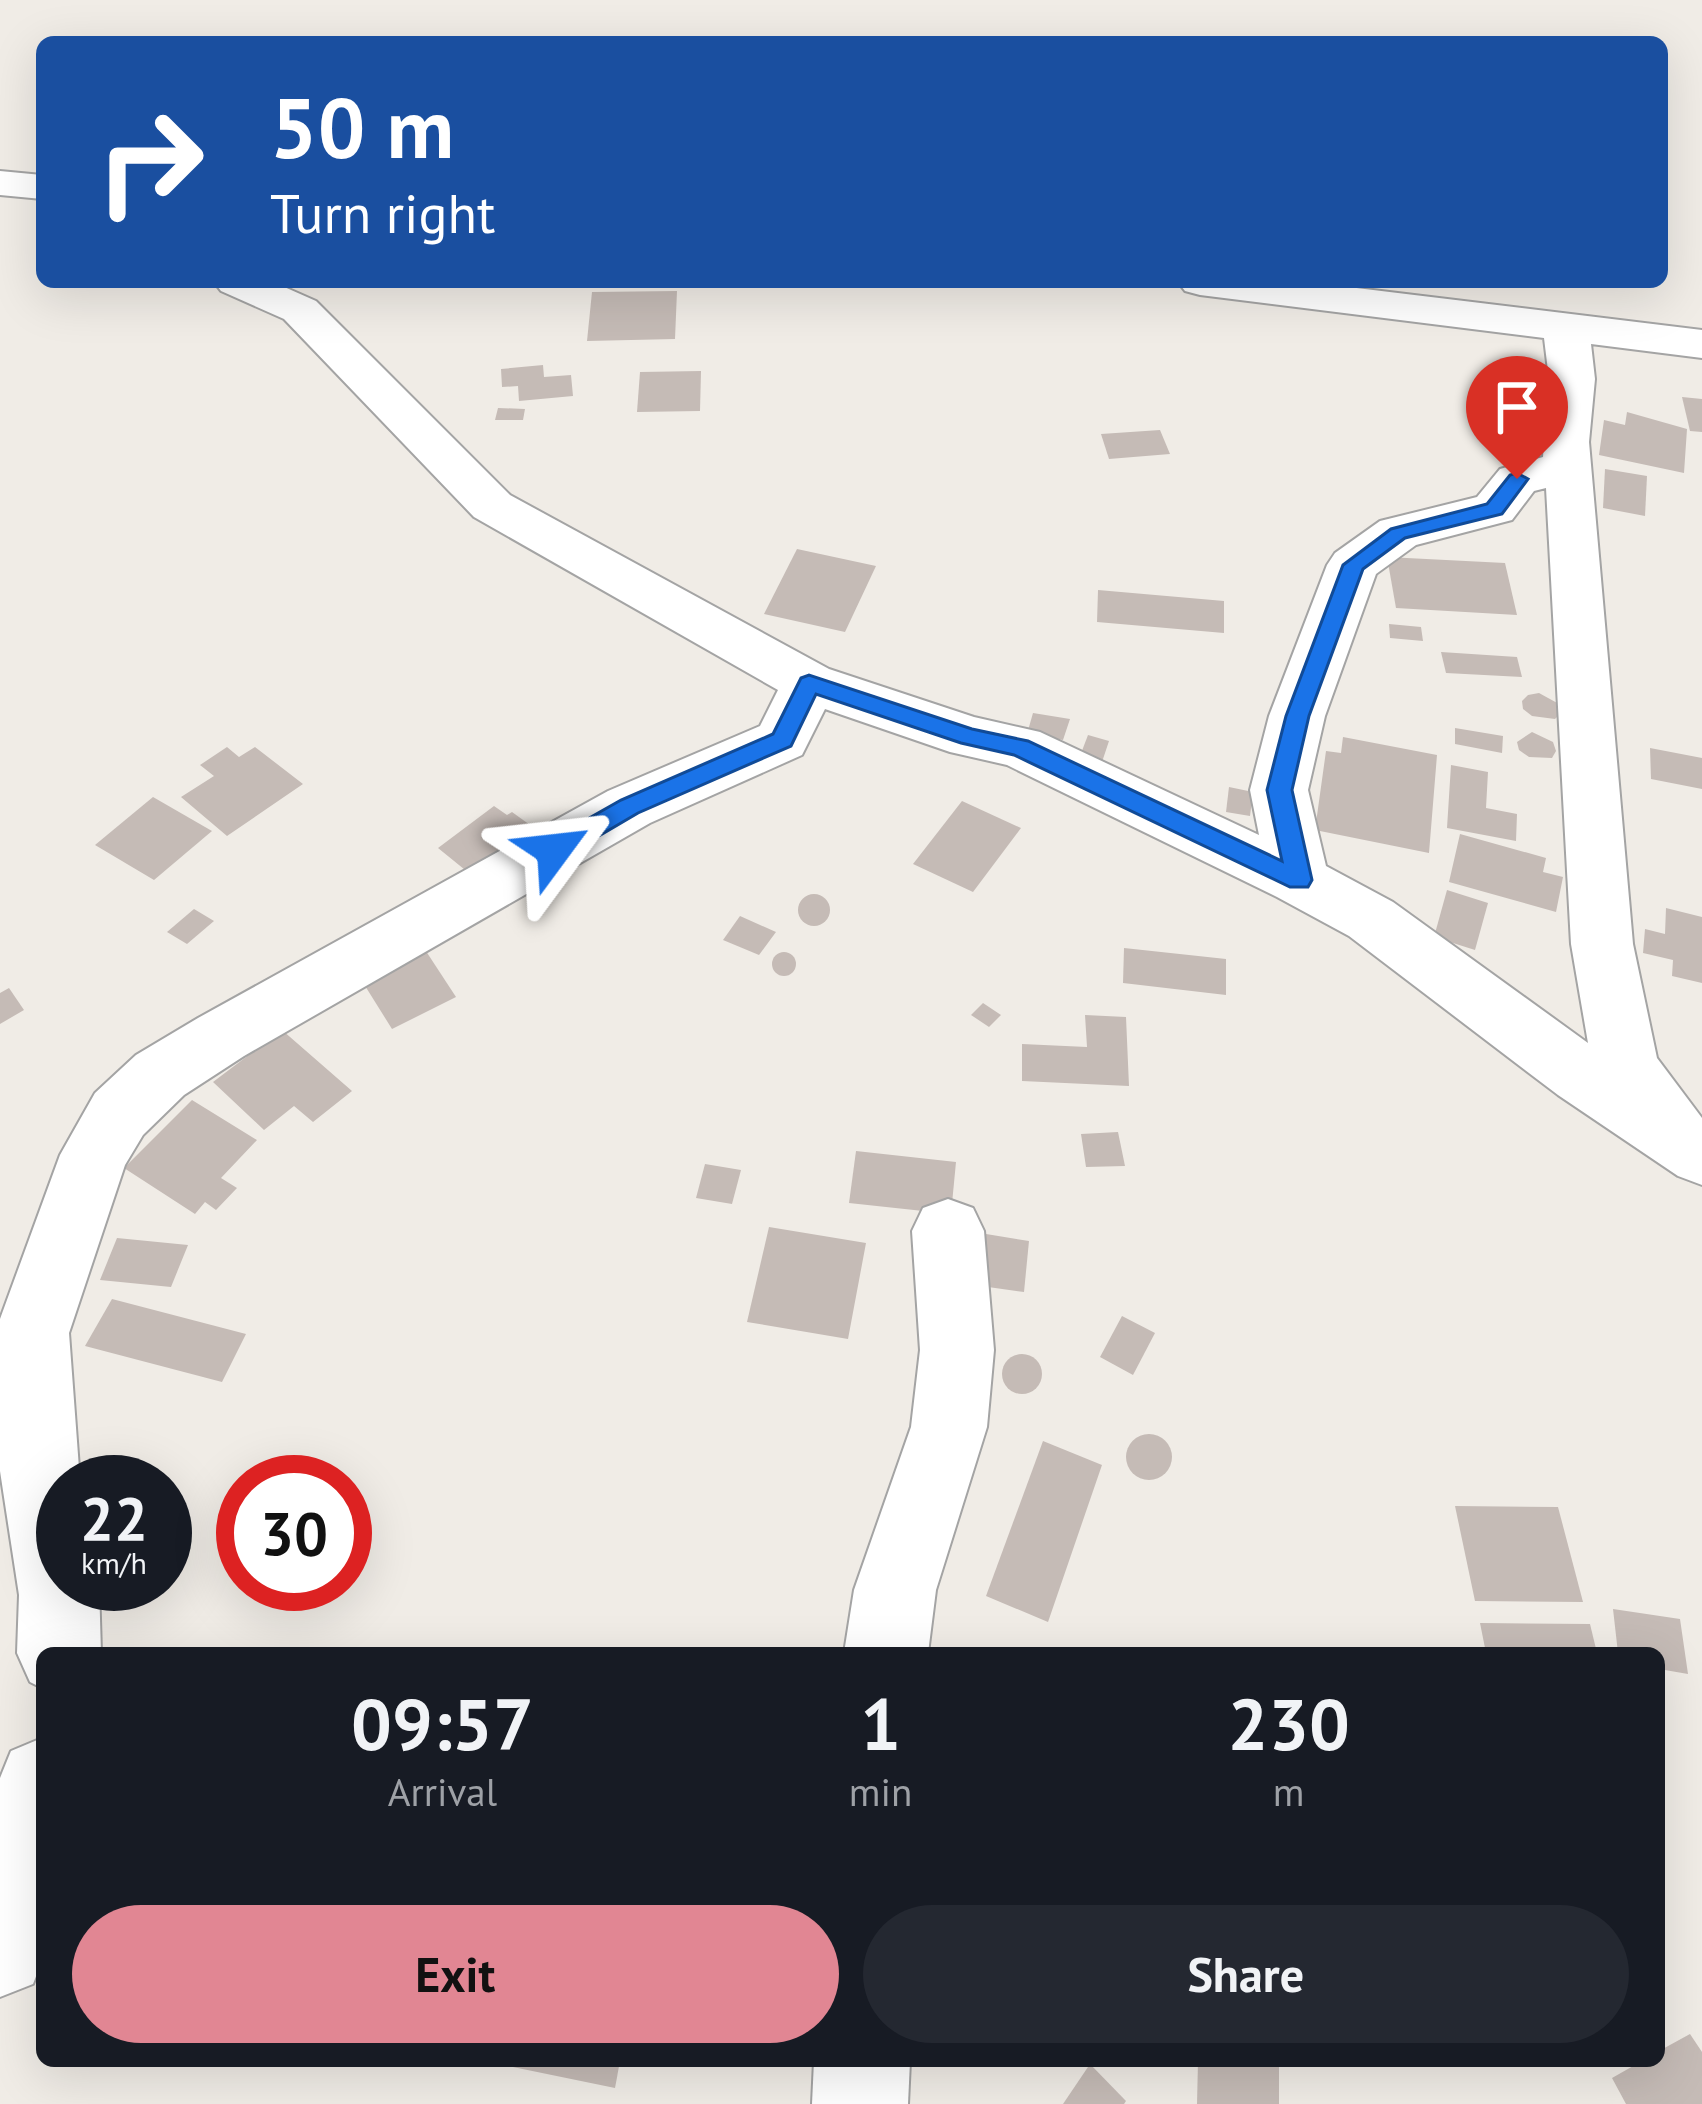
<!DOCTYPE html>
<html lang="en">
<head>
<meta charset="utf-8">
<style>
  body { margin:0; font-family:"PT Sans",sans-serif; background:#242831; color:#f1f3f6; height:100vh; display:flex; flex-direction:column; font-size:45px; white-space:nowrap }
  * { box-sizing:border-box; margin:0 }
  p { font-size:39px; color:#9ea1a6 }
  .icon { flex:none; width:66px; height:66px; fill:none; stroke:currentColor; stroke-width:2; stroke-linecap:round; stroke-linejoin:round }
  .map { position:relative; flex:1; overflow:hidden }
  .side { position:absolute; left:36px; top:1647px; width:1629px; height:420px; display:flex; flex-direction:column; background:#171b24; border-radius:18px; box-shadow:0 12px 48px #0002 }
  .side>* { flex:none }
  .hud { position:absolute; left:36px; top:36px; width:1632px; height:252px; border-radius:18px; box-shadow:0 12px 48px #0002; background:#1a4fa0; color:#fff; overflow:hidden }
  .speed { position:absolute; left:36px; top:1455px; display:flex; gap:24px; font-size:60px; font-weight:700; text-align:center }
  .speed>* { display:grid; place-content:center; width:156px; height:156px; border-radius:50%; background:#171b24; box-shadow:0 12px 48px #0002; line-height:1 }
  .speed small { font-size:30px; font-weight:400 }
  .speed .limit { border:18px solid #d22; background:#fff; color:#111 }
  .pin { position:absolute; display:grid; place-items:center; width:102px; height:102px; color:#fff; margin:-123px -51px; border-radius:50% 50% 50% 0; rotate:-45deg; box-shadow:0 0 12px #0007 }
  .pin .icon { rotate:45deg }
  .me { position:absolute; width:132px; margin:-66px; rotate:60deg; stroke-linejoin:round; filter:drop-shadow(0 0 9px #0008) }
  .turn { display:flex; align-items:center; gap:42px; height:252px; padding:0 36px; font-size:54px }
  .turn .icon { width:156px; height:156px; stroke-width:2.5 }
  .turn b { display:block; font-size:84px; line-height:102px }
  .eta { display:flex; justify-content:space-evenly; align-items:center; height:204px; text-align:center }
  .eta b { font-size:72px; font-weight:800; line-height:84px }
  .cta { display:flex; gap:24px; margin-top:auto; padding:24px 36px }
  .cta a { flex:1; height:138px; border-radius:72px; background:#e18693; color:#111; font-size:48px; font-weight:800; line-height:138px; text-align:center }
  .cta a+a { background:#242831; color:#f1f3f6 }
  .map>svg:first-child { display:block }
  .building { fill:#c5bbb6 }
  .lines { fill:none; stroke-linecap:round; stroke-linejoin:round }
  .minor-casing { stroke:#a4a4a4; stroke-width:4 }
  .minor { fill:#fff; fill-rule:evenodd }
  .route { fill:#1a73e8; stroke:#114b97; stroke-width:3 }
</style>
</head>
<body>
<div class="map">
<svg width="1702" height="2104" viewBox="0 0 1702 2104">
  <rect width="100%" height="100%" fill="#f0ece6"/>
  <g class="building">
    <polygon points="677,291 675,339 587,341 592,292"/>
    <polygon points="543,365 544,377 571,375 573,396 519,401 518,386 502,387 501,369"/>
    <polygon points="701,371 700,411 637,412 640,372"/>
    <polygon points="1682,397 1702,399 1702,432 1690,431"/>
    <polygon points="498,408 525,409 523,420 495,420"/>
    <polygon points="1627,412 1687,429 1684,473 1599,455 1604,420 1625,425"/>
    <polygon points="1160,430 1170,454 1109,459 1101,434"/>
    <polygon points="1605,469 1647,476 1645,516 1603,508"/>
    <polygon points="797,549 876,566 845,632 764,614"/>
    <polygon points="1387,557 1505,563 1517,615 1396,608"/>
    <polygon points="1098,590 1224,601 1224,633 1097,622"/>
    <polygon points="1389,624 1421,627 1423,641 1390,638"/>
    <polygon points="1441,652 1517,657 1522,677 1446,673"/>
    <polygon points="1539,693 1559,704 1561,713 1555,719 1532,716 1523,709 1522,701 1528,695"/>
    <polygon points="1033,713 1070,719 1063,740 1027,734"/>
    <polygon points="1455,728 1503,736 1502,753 1455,744"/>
    <polygon points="1532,732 1553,742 1556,751 1552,758 1529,757 1519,750 1517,742"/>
    <polygon points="1088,735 1109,741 1102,762 1080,756"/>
    <polygon points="1343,737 1437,755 1429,853 1315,830 1326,751 1341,753"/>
    <polygon points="227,747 239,757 255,747 303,784 227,836 181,797 214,776 200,765"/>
    <polygon points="1650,748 1702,758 1702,789 1651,779"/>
    <polygon points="1451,765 1488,772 1486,808 1517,814 1516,841 1447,828"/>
    <polygon points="1229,787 1253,792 1250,816 1226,812"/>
    <polygon points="153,797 212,831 154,880 95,845"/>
    <polygon points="962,801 1021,828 973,892 913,864"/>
    <polygon points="494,806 507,815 512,812 537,830 475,878 438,848"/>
    <polygon points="1460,834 1546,858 1543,872 1563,877 1556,912 1449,882"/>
    <polygon points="1447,890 1488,903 1475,950 1434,937"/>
    <circle cx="814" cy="910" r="16"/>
    <polygon points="1666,908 1702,917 1702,983 1672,976 1673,960 1643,953 1645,929 1665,934"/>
    <polygon points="194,909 214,921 187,944 167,932"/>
    <polygon points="740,916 776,932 759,955 723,940"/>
    <polygon points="420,942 456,997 392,1029 357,973"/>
    <polygon points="1124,948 1226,959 1226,995 1123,983"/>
    <circle cx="784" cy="964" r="12"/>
    <polygon points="9,988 24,1010 0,1024 0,993"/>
    <polygon points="983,1003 1001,1015 989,1027 971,1015"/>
    <polygon points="1085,1015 1126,1017 1129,1086 1022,1081 1022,1044 1087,1047"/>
    <polygon points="282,1030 352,1091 313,1122 294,1106 264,1130 213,1082"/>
    <polygon points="192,1100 257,1140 221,1178 237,1188 216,1210 205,1202 195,1214 124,1168"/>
    <polygon points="1118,1132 1125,1166 1086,1167 1081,1134"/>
    <polygon points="856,1151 956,1162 951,1214 849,1203"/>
    <polygon points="705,1164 741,1170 732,1204 696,1198"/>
    <polygon points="769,1227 866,1243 848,1339 747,1322"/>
    <polygon points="980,1233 1029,1241 1024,1292 974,1285"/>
    <polygon points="117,1238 188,1245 171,1287 100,1280"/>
    <polygon points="112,1299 246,1334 222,1382 85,1346"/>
    <polygon points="1122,1316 1155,1333 1133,1375 1100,1357"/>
    <circle cx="1022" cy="1374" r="20"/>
    <circle cx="1149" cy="1457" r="23"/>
    <polygon points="1043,1441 1102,1465 1048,1622 986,1596"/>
    <polygon points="1455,1506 1558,1507 1583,1602 1475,1601"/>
    <polygon points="1613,1609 1680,1619 1688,1674 1659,1669 1659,1653 1618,1653"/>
    <polygon points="1480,1623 1590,1624 1597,1653 1486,1653"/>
    <polygon points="1690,2034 1702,2052 1702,2104 1626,2104 1612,2078 1642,2061 1659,2061 1659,2051"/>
    <polygon points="484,2061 620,2061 615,2088"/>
    <polygon points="1198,2061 1279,2061 1279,2104 1197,2104"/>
    <polygon points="1090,2064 1126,2101 1124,2104 1063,2104"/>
  </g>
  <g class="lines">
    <g class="minor-casing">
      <g id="minor">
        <polygon points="0,171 42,175 42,199 0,195"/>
        <path d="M214 282H273L316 301 510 495 829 669 974 717 1040 732 1259 835 1250 790 1269 716 1327 565 1335 553 1380 521 1477 497 1500 469 1543 457 1549 379 1544 338 1200 295 1185 291 1178 282H1307L1702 330V358L1591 344 1595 379 1589 442 1633 944 1657 1058 1702 1118V1185L1678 1176 1558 1095 1349 936 1277 897 1007 765 950 752 825 709 802 755 650 823 244 1056 184 1095 143 1135 125 1165 69 1333 80 1482H63V1584H99L101 1653H42V1688L30 1682 17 1653 19 1595 0 1471V1319L60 1155 95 1093 136 1055 198 1018 608 791 760 726 778 690 474 517 284 319 221 291ZM1546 488 1571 944 1588 1043 1393 902 1326 866 1308 790 1325 716 1376 574 1416 545 1512 520 1534 491Z"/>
        <polygon points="948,1199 973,1208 984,1231 994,1350 987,1427 936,1590 928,1653 844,1653 854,1590 911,1427 920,1350 912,1231 923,1208"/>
        <polygon points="42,1738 42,1961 33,1984 0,1997 0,1778 11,1751"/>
        <polygon points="814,2061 910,2061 908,2104 812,2104"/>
      </g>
    </g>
    <use href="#minor" class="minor"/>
  </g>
  <polygon class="route" points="1517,473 1528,479 1502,514 1405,538 1363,569 1309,716 1292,790 1312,880 1308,887 1290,887 1014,755 961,743 816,694 791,746 638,813 563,857 545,857 541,850 545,843 621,800 773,734 801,678 809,675 972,729 1028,741 1282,861 1267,790 1286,716 1343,565 1391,529 1487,504 1510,475"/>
</svg>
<div class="speed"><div>22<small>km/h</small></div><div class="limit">30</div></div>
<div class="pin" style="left:1517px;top:479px;background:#d93025"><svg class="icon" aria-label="arrive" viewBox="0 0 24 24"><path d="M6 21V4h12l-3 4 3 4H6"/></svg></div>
<svg class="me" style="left:554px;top:850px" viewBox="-20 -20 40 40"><path d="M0-17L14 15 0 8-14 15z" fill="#1a73e8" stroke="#fff" stroke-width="4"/></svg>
<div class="hud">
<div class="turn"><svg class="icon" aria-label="right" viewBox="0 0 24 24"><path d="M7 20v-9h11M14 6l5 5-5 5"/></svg><div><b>50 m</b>Turn right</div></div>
</div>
<section class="side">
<div class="eta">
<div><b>09:57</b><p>Arrival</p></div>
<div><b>1</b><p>min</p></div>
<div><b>230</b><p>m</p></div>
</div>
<div class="cta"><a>Exit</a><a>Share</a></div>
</section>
</div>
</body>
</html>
